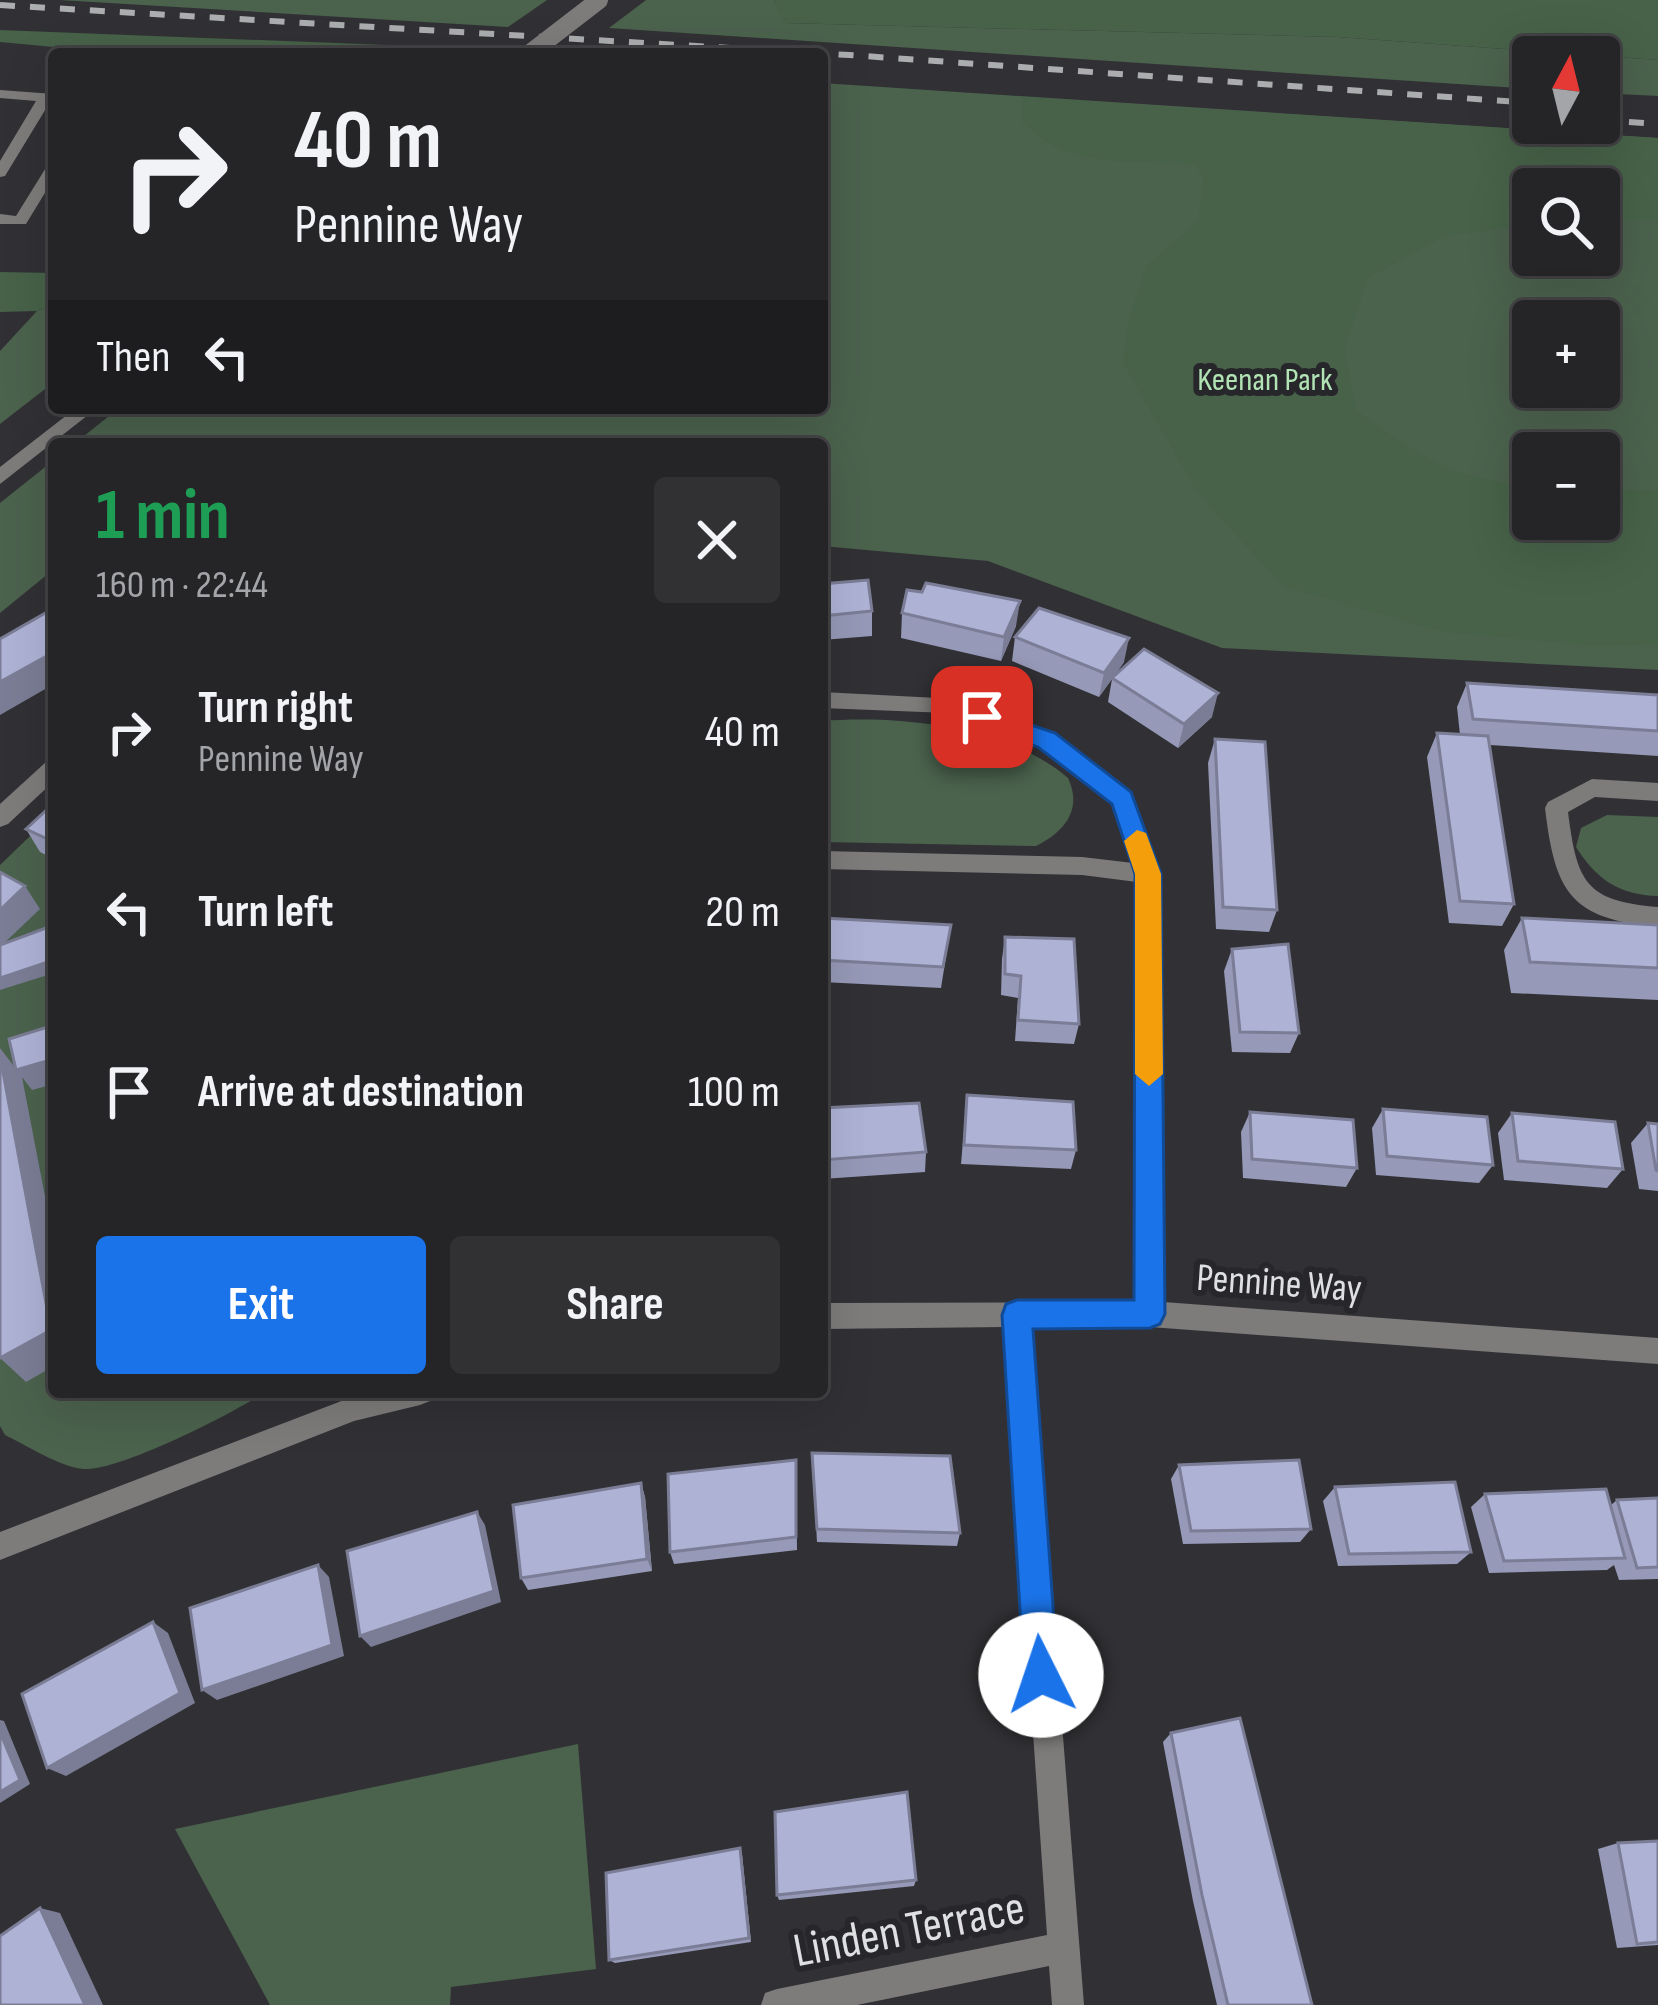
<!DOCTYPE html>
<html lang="en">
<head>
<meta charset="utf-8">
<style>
  body { margin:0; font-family:"Sofia Sans Condensed",sans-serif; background:#313134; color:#f1f3f6; height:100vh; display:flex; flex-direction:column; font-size:45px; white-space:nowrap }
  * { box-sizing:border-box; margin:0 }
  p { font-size:39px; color:#a3a5a8 }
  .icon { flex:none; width:66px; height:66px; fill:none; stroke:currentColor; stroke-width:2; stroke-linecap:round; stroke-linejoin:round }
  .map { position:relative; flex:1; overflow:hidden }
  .sheet { position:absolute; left:48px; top:438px; width:780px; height:960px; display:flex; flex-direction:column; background:#252528; border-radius:12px; box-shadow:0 12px 48px #0002,0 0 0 3px #424245 }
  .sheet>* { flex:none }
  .top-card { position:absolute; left:48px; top:48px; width:780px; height:366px; border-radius:12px; box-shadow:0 12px 48px #0002,0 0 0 3px #424245; background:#252528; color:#f1f3f6; overflow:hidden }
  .needle { width:78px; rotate:7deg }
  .buttons { position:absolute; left:1512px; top:36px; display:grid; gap:24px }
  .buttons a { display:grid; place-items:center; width:108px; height:108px; border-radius:12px; background:#252528; box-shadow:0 12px 48px #0002,0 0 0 3px #424245; font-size:60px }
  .pin { position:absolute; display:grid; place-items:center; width:102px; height:102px; color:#fff; margin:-51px; border-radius:24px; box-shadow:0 6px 18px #0006 }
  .me { position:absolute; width:132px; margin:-66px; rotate:356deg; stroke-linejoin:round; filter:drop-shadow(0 0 9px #0008) }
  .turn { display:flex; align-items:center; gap:42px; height:252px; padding:0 48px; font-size:54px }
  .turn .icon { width:156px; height:156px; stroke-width:2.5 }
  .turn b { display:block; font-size:84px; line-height:102px }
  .then { display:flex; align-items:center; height:114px; padding:0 48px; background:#0003; gap:24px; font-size:45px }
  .round { display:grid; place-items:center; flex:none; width:126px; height:126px; border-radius:12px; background:#313134 }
  .headline { display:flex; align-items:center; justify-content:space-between; height:204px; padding:0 48px }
  h1 { font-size:72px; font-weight:700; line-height:90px; color:#1e9e55 }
  .cta { display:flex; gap:24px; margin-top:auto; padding:24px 48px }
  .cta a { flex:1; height:138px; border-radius:12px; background:#1a73e8; color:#fff; font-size:48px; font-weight:700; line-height:138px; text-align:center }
  .cta a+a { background:#313134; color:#f1f3f6 }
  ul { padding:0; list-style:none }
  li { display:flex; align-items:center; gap:36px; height:180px; padding:0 48px }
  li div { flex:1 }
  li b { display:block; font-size:45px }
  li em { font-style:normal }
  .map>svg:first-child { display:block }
  .green { fill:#4b624d; fill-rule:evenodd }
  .forest { fill:#476249 }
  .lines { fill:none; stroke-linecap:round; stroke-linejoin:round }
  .service { fill:#7e7c7b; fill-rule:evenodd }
  .minor { fill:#7e7c7b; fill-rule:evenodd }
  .tertiary { fill:#7e7c7b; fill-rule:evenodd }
  .rail { stroke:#acadaf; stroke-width:6; stroke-dasharray:15 15; stroke-linecap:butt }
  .tertiary-bridge { stroke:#7e7c7b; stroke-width:18 }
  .wall { fill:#9699b7 }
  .shaded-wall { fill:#7a7d95 }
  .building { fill:#aeb2d5; stroke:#7a7d95; stroke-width:3 }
  .route { fill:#1a73e8; stroke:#114b97; stroke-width:3 }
  .slow { fill:#f59e0b }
  .labels { text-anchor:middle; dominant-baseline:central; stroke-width:12; stroke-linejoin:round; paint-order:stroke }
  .far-park-label { font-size:33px; fill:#b2e3b5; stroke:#27272b }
  .street-label { font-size:39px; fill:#dfe0e2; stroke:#27272b }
  .near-street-label { font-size:48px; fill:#dfe0e2; stroke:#27272b }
</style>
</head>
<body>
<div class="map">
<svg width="1658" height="2005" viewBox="0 0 1658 2005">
  <rect width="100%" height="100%" fill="#313135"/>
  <g class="green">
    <polygon points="59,0 547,0 508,27"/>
    <polygon points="646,0 774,0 785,23 1338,37 1658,60 1658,96 1599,93 1599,57 1533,57 1533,89 609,28"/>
    <path d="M822 83 1658 138V670L1222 648 988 561 822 546V444H74L119 408H822ZM1533 189H1599V255H1533ZM1533 321H1599V387H1533ZM1533 453H1599V519H1533Z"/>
    <polygon points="54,304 54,382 0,424 0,351 37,311"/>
    <polygon points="54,460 54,569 0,613 0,503"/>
    <path d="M822 721C899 715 1008 726 1068 778 1083 810 1064 832 1036 846L822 842Z"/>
    <path d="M54 813V1392H265C234 1413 118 1472 83 1469 58 1466 28 1446 5 1435L0 1426V865Z"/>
    <path d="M1607 815 1658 817V896C1619 895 1596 879 1576 847L1581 828Z"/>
    <polygon points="578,1744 596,1969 451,1987 450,2005 270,2005 175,1829"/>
  </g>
  <g class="forest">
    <polygon points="774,0 1658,0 1658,60 1338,37 784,23"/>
    <polygon points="0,30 386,45 463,54 129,54 0,42"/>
    <path d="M1021 97 1658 138V219L1599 223V189H1533V224L1444 236 1368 278 1344 351 1357 411C1422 458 1452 478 1533 486V519H1599V489L1658 491V644L1598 646 1443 632 1283 586 1198 493 1123 363 1127 327 1146 266 1198 221 1204 177 1195 165C1131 157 1069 173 1021 120Z"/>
    <polygon points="0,272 54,273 54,304 37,311 0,312"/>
  </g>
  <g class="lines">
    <g class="service">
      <polygon points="0,90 54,94 54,102 50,102 5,176 0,177 0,161 36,101 0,98"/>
      <polygon points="54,162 54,178 26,224 0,224 0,214 16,216 47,166"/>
    </g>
    <g class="minor">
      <polygon points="822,692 957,699 1055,734 1130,793 1159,874 1163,1302 1658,1338 1658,1364 1150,1327 1031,1327 1084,2005 1052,2005 1049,1966 857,2005 761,2005 765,1993 777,1989 1047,1935 1005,1327 822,1329 822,1303 1137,1302 1137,882 1082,875 822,869 822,851 1082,857 1133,863 1113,804 1039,746 948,713 822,708"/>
      <polygon points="54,759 54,781 8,824 0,827 0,804 46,762"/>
      <path d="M1592 779 1658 783V801L1595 797 1568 812C1577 882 1585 901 1658 907V927C1570 919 1555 892 1545 808L1548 802Z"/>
      <polygon points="365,1392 434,1392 430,1401 420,1405 354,1421 0,1560 0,1532"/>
    </g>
    <polygon class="tertiary" points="76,408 97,408 0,484 0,467"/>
    <g class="rail">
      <polyline points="0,5 849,55 1533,103"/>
      <polyline points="1599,120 1658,124"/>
    </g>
    <polyline class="tertiary-bridge" points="529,54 599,0"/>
  </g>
  <g class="wall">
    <polygon points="822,584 872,611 872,636 822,640"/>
    <polygon points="902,613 1016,626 1001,661 901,638"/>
    <polygon points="1015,637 1124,662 1114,676 1212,717 1178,748 1108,702 1112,679 1099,697 1012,661"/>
    <polygon points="1467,683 1658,695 1658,756 1490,745 1514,904 1502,926 1449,923 1427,757 1437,733 1460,735 1457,707"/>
    <polygon points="1215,739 1277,910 1269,932 1216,929 1208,763"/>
    <polygon points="54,803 54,859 40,852 26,829"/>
    <polygon points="822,918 951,925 941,988 822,982"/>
    <polygon points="1522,918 1658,925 1658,1000 1511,993 1504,950"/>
    <polygon points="1005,937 1079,1024 1074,1044 1015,1041 1018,998 1001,995 1002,959"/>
    <polygon points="1232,949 1299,1033 1290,1053 1232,1052 1224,971"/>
    <polygon points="967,1095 1076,1150 1071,1169 961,1164"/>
    <polygon points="822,1108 926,1152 925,1172 822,1179"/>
    <polygon points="1383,1109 1493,1165 1479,1183 1376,1175 1372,1128"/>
    <polygon points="1250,1112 1357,1168 1346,1187 1243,1178 1241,1132"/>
    <polygon points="1512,1113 1623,1169 1607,1188 1504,1180 1498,1133"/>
    <polygon points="1648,1123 1658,1124 1658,1191 1639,1189 1631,1143"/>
    <polygon points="812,1453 960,1533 957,1546 817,1542"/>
    <polygon points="1179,1465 1311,1529 1300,1542 1183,1544 1171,1479"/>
    <polygon points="796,1474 797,1550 674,1564 670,1552"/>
    <polygon points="641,1483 645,1497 652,1571 528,1590 521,1578"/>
    <polygon points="1335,1487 1471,1552 1457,1564 1338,1566 1323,1501"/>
    <polygon points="1485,1494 1611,1505 1617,1500 1658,1498 1658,1579 1619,1580 1614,1565 1607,1570 1489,1573 1471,1507"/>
    <polygon points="1171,1733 1312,2005 1217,2005 1193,1901 1163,1742"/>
    <polygon points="1658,1841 1658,1945 1617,1948 1598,1849 1618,1843"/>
    <polygon points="742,1855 751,1942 615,1963 609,1960"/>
    <polygon points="916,1880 914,1886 779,1900 777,1895"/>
  </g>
  <g class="shaded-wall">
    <polygon points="1020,601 1016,626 1001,661 1004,637"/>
    <polygon points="1129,638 1124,662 1099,697 1104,673"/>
    <polygon points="54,652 54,684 0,715 0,682"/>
    <polygon points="1218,693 1212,717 1178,748 1184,724"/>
    <polygon points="25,886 40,909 0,947 0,910"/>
    <polygon points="54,960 54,973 0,990 0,978"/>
    <polygon points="0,1048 17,1070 54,1059 54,1084 32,1090 22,1077 54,1243 54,1366 26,1382 0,1358"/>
    <polygon points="641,1483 645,1497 652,1571 647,1559"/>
    <polygon points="477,1512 485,1525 501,1602 371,1647 360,1636"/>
    <polygon points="318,1565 329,1577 344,1656 217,1700 202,1690"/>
    <polygon points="153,1622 168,1633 195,1703 66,1776 47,1768"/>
    <polygon points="0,1720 4,1721 30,1784 0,1803"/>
    <polygon points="740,1848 742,1855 751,1942 749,1938"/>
    <polygon points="40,1908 60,1913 103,2005 85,2005"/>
  </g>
  <g class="building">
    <polygon points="868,580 872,611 822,616 822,584"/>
    <polygon points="926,583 1020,601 1004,637 902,613 907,590 922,592"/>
    <polygon points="54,608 54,652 0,682 0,639"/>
    <polygon points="1039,608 1129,638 1104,673 1015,637"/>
    <polygon points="1144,649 1218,693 1184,724 1112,678"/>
    <polygon points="1467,683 1658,695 1658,731 1473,719"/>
    <polygon points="1437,733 1488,736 1514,904 1460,901"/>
    <polygon points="1215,739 1265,742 1277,910 1223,907"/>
    <polygon points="54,803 54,842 26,829"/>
    <polygon points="0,872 25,886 0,910"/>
    <polygon points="822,918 951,925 943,967 822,960"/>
    <polygon points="1522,918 1658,925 1658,968 1530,962"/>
    <polygon points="54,925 54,960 0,978 0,945"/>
    <polygon points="1005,937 1074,939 1079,1024 1018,1020 1021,976 1005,974"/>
    <polygon points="1288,944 1299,1033 1240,1032 1232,949"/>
    <polygon points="54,1025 54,1059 16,1070 9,1039"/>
    <polygon points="0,1056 51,1330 0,1358"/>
    <polygon points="967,1095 1073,1102 1076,1150 964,1145"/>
    <polygon points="919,1103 926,1152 822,1160 822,1108"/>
    <polygon points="1383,1109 1487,1117 1493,1165 1387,1156"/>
    <polygon points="1250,1112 1353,1120 1357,1168 1252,1159"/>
    <polygon points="1512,1113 1615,1122 1623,1169 1518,1161"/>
    <polygon points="1648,1123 1658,1124 1658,1171 1656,1170"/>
    <polygon points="812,1453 950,1456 960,1533 817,1529"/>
    <polygon points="796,1460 796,1537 670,1552 668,1474"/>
    <polygon points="1299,1460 1311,1529 1191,1531 1179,1465"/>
    <polygon points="1455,1482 1471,1552 1349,1554 1335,1487"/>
    <polygon points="641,1483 647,1559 521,1578 513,1505"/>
    <polygon points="1606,1489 1625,1558 1504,1561 1485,1494"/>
    <polygon points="1658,1498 1658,1567 1637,1568 1617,1500"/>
    <polygon points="477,1512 494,1591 360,1636 347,1551"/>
    <polygon points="318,1565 332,1645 202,1690 190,1608"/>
    <polygon points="153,1622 180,1693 47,1768 22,1694"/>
    <polygon points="1240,1718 1312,2005 1228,2005 1202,1895 1171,1733"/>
    <polygon points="0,1732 20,1780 0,1792"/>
    <polygon points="907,1792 916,1880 777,1895 775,1812"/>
    <polygon points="1658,1841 1658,1942 1637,1944 1618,1843"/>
    <polygon points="740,1848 749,1938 609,1960 606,1873"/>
    <polygon points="40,1908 85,2005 0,2005 0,1936"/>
  </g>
  <polygon class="route" points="982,708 1055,733 1131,792 1161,874 1165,1314 1160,1324 1150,1328 1033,1329 1058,1675 1053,1687 1041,1692 1029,1687 1024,1675 1002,1315 1006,1304 1017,1300 1134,1300 1135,874 1112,804 1038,747 973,724 973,710"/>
  <polygon class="slow" points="1137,830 1146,833 1161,874 1163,1074 1149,1086 1135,1074 1135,874 1124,841"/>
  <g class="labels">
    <g class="far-park-label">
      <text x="1265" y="380">Keenan Park</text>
    </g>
    <g class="street-label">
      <text transform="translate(1279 1284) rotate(4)">Pennine Way</text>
    </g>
    <g class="near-street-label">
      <text transform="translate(909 1930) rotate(-11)">Linden Terrace</text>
    </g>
  </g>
</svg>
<div class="buttons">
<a><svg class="needle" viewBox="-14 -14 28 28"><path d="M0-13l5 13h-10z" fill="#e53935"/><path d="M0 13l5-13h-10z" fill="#a3a5a8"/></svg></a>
<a><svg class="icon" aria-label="search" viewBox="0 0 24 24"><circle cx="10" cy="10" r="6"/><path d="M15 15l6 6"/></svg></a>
<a>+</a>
<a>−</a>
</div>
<div class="pin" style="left:982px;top:717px;background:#d93025"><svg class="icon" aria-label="arrive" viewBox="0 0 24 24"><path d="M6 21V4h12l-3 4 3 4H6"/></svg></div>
<svg class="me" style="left:1041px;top:1675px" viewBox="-20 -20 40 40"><circle r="19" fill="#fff"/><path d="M0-13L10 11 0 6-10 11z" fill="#1a73e8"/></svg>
<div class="top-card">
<div class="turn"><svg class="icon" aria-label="right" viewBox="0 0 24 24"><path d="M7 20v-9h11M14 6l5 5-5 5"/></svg><div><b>40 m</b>Pennine Way</div></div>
<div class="then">Then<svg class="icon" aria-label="left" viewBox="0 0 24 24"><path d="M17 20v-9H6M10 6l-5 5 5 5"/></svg></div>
</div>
<section class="sheet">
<div class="headline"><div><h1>1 min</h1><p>160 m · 22:44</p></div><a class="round"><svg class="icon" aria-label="close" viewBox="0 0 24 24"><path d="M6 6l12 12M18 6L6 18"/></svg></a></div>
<ul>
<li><svg class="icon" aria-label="right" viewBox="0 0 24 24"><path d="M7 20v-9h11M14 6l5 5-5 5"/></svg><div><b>Turn right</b><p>Pennine Way</p></div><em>40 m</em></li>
<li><svg class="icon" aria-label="left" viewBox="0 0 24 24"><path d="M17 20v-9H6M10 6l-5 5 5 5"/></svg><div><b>Turn left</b></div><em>20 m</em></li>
<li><svg class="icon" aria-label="arrive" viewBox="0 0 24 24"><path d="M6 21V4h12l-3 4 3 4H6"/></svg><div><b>Arrive at destination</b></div><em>100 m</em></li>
</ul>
<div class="cta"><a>Exit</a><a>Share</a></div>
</section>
</div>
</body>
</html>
